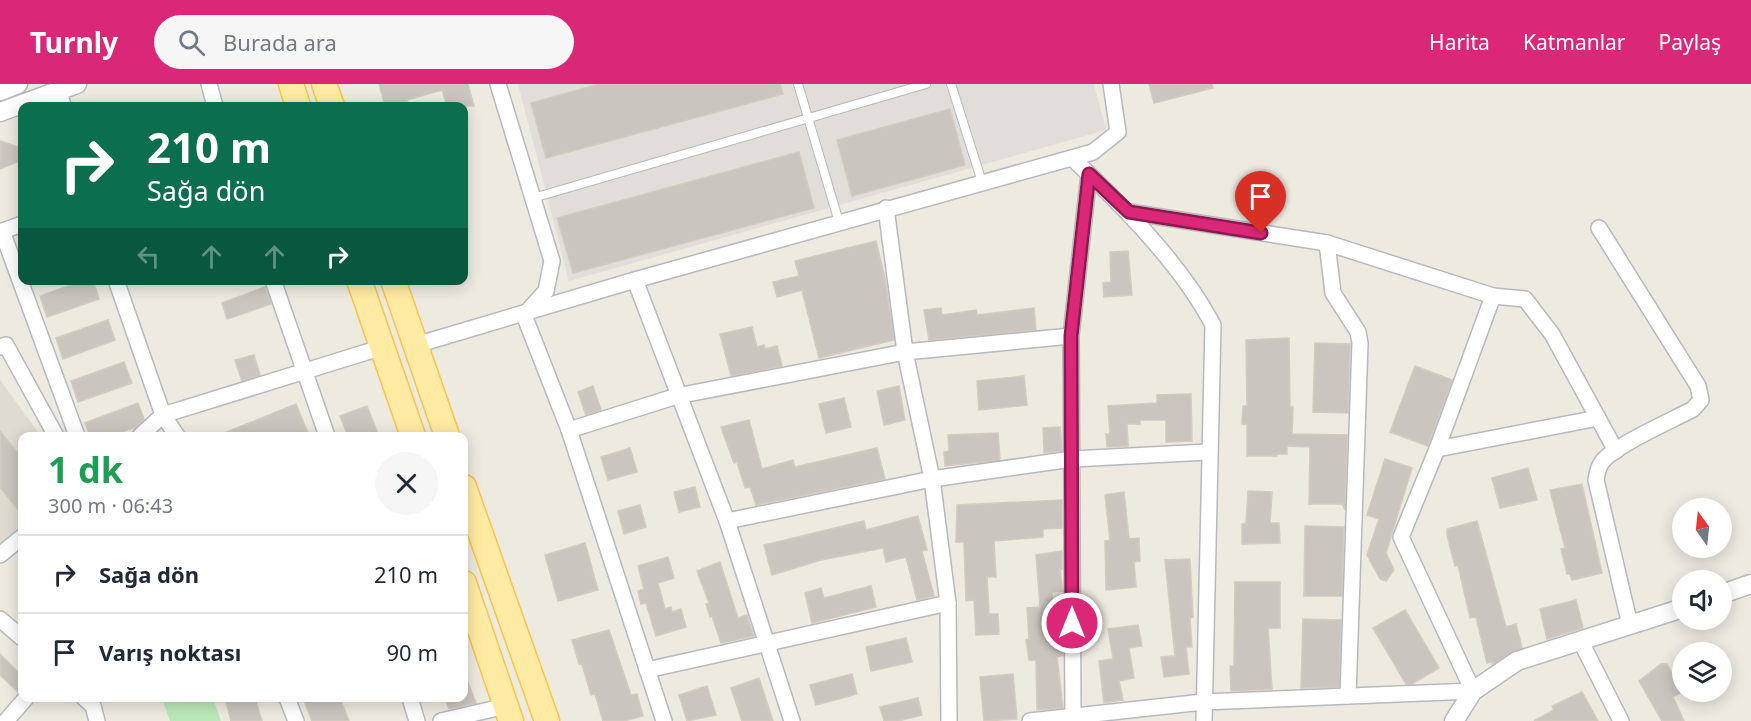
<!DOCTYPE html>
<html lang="tr">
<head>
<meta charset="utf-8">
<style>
  body { margin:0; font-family:"Noto Sans",sans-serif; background:#f6f6f7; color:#1f2937; height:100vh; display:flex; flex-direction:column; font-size:22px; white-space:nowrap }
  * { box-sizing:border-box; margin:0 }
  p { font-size:20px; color:#747a83 }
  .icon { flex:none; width:33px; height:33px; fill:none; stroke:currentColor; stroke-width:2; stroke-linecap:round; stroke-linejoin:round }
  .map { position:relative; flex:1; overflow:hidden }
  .drawer { position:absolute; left:18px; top:348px; width:450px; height:270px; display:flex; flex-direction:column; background:#fff; border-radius:12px; box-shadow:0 3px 15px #0003 }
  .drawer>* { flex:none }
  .top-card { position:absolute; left:18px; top:18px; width:450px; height:183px; border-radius:12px; box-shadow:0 3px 15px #0003; background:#0b6e4f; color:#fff; overflow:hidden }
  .needle { width:39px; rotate:345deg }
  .buttons { position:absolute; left:1672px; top:414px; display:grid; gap:12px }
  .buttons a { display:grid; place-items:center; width:60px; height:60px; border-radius:50%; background:#fff; box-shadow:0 3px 15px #0003; font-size:30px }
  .pin { position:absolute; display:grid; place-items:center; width:51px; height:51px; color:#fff; margin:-62px -26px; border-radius:50% 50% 50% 0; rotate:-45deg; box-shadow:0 0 6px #0007 }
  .pin .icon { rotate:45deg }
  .me { position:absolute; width:66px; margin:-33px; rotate:0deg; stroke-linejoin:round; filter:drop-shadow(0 0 4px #0008) }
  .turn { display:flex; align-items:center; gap:21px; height:126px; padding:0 30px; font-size:27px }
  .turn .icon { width:78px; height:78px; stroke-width:2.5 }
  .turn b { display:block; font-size:42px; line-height:51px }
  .lanes { display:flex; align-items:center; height:57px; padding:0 30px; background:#0003; justify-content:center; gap:30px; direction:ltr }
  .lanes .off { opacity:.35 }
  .round { display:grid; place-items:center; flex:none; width:63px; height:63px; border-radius:32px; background:#f6f6f7 }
  .overview { display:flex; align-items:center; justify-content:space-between; height:102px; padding:0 30px }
  h1 { font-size:36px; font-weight:700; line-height:45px; color:#1e9e55 }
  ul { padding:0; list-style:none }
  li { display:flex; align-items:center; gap:18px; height:78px; padding:0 30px; border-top:2px solid #e0e1e3 }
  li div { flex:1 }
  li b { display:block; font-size:22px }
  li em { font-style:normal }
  header { display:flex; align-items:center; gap:36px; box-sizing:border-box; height:84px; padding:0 30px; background:#db2777; color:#fff }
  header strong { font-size:28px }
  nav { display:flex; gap:33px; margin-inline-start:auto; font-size:21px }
  .search { width:420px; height:54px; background:#f6f6f7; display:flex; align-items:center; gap:15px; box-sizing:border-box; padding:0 21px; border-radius:33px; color:#747a83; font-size:22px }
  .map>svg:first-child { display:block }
  .industrial { fill:#e1ddd8 }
  .education { fill:#e0dbd0 }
  .green { fill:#bbe8b9 }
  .building { fill:#cac6bf; stroke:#d2cbbe; stroke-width:1.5 }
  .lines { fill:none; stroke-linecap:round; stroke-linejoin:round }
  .service-casing { stroke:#b6b9be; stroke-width:10 }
  .minor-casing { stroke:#b6b9be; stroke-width:18 }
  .tertiary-casing { stroke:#b6b9be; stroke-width:21 }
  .primary-casing { stroke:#fec248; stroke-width:27 }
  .service { stroke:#fff; stroke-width:8 }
  .minor { stroke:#fff; stroke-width:15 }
  .tertiary { stroke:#fff; stroke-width:18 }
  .primary { stroke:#ffeba3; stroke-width:24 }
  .route-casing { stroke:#8e194d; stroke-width:15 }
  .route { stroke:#db2777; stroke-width:10 }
</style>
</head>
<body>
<header>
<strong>Turnly</strong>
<div class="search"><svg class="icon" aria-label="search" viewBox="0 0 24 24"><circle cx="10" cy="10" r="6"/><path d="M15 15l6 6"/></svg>Burada ara</div>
<nav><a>Harita</a><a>Katmanlar</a><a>Paylaş</a></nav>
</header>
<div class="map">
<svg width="1751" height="637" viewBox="0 0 1751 637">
  <rect width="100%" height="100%" fill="#edeae0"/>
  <polygon class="industrial" points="518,0 1094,0 1106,46 569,197"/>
  <polygon class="education" points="0,296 41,352 22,352 22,442 0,460"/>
  <polygon class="green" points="162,614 213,614 221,637 170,637"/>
  <g class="building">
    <polygon points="379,0 468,0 474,22 447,22 442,6 407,16 409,22 385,22"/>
    <polygon points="599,0 780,0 783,10 546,74 531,19"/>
    <polygon points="1149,0 1212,0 1213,4 1154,19"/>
    <polygon points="950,25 965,81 852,112 837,56"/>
    <polygon points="0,57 22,64 22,76 0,85"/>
    <polygon points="799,68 814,124 573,189 557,134"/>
    <polygon points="876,157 885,194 894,256 819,274 802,206 777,213 773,198 799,192 795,177"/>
    <polygon points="1128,167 1132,211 1104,213 1103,199 1111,198 1110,168"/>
    <polygon points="86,196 93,196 99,215 47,233 40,212"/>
    <polygon points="265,203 271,220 227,235 222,219"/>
    <polygon points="941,224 942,231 976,226 977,231 1034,224 1036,246 929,256 924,226"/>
    <polygon points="108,236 115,256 63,275 56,254"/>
    <polygon points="752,243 757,263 764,261 765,265 777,262 782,282 731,292 720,250"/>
    <polygon points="1289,254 1290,323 1293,323 1292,350 1347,351 1345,426 1342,420 1309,420 1310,363 1287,362 1287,370 1277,370 1277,372 1247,372 1247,340 1242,340 1243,322 1247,322 1246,256"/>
    <polygon points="1315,259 1350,260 1348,329 1313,328"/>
    <polygon points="254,271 260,291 242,297 235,276"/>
    <polygon points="124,278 132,299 78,318 71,297"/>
    <polygon points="1415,282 1452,296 1428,362 1390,348"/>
    <polygon points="1024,292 1027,321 979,326 977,297"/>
    <polygon points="593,302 601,326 586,331 578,308"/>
    <polygon points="899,302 905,336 884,341 877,307"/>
    <polygon points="1191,310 1192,357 1166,358 1166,336 1140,336 1140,340 1127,340 1128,362 1107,363 1106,350 1110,350 1108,322 1157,319 1157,311"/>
    <polygon points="844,314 851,343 826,349 819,320"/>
    <polygon points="138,319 144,335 136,343 110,352 90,352 85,339"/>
    <polygon points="296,320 308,349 299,352 217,352"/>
    <polygon points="367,322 379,352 348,352 340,332"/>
    <polygon points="749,336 762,385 793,376 795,383 877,364 885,395 756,421 750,403 745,404 737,378 734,379 721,343"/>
    <polygon points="1060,343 1062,367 1044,369 1043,344"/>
    <polygon points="0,347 22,374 22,431 0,403"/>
    <polygon points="998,349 1000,376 945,382 944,368 949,367 948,351"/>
    <polygon points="630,364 637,388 608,396 601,373"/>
    <polygon points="1385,375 1412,384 1386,469 1394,486 1386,497 1380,495 1367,471 1379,435 1367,431"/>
    <polygon points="1528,384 1537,416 1500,424 1492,394"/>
    <polygon points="1582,400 1602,489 1572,496 1570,490 1567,490 1561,465 1565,464 1550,406"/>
    <polygon points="695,403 700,423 679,428 674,408"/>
    <polygon points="1248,407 1272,408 1270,439 1279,439 1280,459 1242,460 1242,440 1246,440"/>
    <polygon points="1124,408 1129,455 1139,454 1140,477 1134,478 1136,503 1106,506 1105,457 1110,456 1105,411"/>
    <polygon points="1062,416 1062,444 1043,445 1043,453 994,457 996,493 987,493 989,530 998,530 999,550 976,551 974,516 966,517 964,458 956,458 957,421"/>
    <polygon points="640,421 646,443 624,450 618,427"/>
    <polygon points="918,432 927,466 922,467 934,512 917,516 906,473 886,478 883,464 821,476 772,491 764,461 864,437 866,446"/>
    <polygon points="1477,437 1506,543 1516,540 1522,564 1492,580 1492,578 1487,579 1476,533 1470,534 1458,481 1455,482 1447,451 1447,445"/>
    <polygon points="1305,442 1344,443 1342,512 1304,512"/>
    <polygon points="585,459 598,506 558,517 545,471"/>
    <polygon points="1062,467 1062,485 1060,485 1063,507 1052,508 1056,552 1060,551 1063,571 1057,573 1063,624 1037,626 1036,576 1029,576 1026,556 1029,555 1027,524 1040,523 1036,471"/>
    <polygon points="668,473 674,494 658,499 665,525 671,523 672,528 681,525 686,543 656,552 646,519 641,520 638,507 644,505 638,482"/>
    <polygon points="1190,475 1193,533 1190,534 1192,563 1186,563 1189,590 1164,593 1161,573 1175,572 1165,476"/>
    <polygon points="720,478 738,534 747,531 754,552 721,559 712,532 710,533 706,520 709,519 697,487"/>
    <polygon points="1235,498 1280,498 1280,544 1268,544 1272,605 1231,607 1230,582 1234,582"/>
    <polygon points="871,502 876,523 812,539 805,509 821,504 824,514"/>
    <polygon points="1576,516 1583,544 1547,555 1540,525"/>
    <polygon points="1405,526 1439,584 1412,600 1406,600 1373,544"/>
    <polygon points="1303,535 1341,536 1339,603 1301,604"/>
    <polygon points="1138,541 1142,562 1129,564 1134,594 1119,597 1123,616 1104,619 1099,577 1113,575 1108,545"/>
    <polygon points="609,546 631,611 637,610 643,632 624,637 603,637 595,610 591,611 582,580 579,580 572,556"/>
    <polygon points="906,554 912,578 871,587 866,563"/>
    <polygon points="0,570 22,592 22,605 18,608 0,591"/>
    <polygon points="1661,580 1667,580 1682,608 1673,613 1684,637 1662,637 1639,597"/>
    <polygon points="464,588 476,619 449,625 445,614 464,614"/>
    <polygon points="852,590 857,610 816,621 810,601"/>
    <polygon points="1013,590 1017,635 984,637 980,593"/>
    <polygon points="759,594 773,637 742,637 731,604"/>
    <polygon points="707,602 716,631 687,637 679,611"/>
    <polygon points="1582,608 1598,637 1534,637 1554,626 1552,622"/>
    <polygon points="225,614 255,614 262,637 231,637"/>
    <polygon points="303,614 340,614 349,637 312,637"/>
    <polygon points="918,614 922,631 898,637 884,637 880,623"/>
  </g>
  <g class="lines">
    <g class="service-casing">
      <g id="service">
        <polyline points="798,0 839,138"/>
        <polyline points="951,0 982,98"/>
        <polyline points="533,114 926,0"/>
      </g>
    </g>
    <g class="minor-casing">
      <g id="minor">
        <polyline points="209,0 215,22"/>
        <polyline points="498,0 552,177 546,207 524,231 569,346 664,637"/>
        <polyline points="59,6 63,22"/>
        <path d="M1072 74C1122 121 1181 180 1213 241L1204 637"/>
        <polyline points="886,124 905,268 932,395 948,519 949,637"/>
        <path d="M1599 144 1698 302 1701 316 1693 325C1673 336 1615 361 1602 378 1598 383 1597 390 1596 396L1630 541"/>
        <polyline points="2,147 77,352"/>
        <polyline points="0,148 22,140"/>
        <polyline points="1327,159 1333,209 1358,248 1360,259 1348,612"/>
        <polyline points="116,196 163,331 177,352"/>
        <polyline points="273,196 327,352"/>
        <polyline points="635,196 727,437 792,637"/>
        <polyline points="1493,212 1525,215 1552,250 1616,367"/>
        <polyline points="416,261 635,196 1093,68 1118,48 1111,0"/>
        <polyline points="0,263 6,261 56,352"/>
        <polyline points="569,346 677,312 905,268 1071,252"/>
        <polyline points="140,352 163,331 383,263"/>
        <polyline points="1437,365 1598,334"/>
        <polyline points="727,437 932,395 1072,375 1208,368"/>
        <polyline points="0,471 22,453"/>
        <polyline points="0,535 22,554"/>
        <polyline points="1580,556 1621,637"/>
        <polyline points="647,586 948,519"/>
        <polyline points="84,614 93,622 97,637"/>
        <polyline points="287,614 296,637"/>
        <polyline points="410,614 417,637"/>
        <polyline points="1073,632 1071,252 1089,90"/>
        <polyline points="6,637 26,614"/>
        <polyline points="441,637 506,622"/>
        <polyline points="1030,637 1203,618 1473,607 1401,453 1437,365 1493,212 1327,159 1129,128"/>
      </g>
    </g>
    <g class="tertiary-casing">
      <g id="tertiary">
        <polyline points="0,7 18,0"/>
        <polyline points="0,28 77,0"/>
        <polyline points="1722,510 1751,500"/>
        <polyline points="1454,637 1473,607 1517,577 1683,524"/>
      </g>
    </g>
    <g class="primary-casing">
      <g id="primary">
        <polyline points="291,0 298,22"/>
        <polyline points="324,0 332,22"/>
        <polyline points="359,196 413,352"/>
        <polyline points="393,196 447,352"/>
        <polyline points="464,403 547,637"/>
        <polyline points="464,499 511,637"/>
      </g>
    </g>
    <use href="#service" class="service"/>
    <use href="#minor" class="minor"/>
    <use href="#tertiary" class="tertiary"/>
    <use href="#primary" class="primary"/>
  </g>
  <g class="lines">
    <g class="route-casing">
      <polyline id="route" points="1072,539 1071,252 1089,90 1129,128 1261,149"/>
    </g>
    <use href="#route" class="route"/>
  </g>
</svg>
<div class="buttons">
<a><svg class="needle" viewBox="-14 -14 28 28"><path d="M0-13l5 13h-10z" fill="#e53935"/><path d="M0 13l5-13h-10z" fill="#747a83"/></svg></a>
<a><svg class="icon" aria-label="sound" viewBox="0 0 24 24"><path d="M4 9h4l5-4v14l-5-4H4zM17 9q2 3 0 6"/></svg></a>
<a><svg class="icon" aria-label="layers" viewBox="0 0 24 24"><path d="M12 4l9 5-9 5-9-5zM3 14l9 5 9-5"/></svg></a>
</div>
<div class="pin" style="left:1261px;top:149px;background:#d93025"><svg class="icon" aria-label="arrive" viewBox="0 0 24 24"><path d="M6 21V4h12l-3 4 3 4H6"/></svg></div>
<svg class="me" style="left:1072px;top:539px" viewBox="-20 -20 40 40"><circle r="17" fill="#db2777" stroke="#fff" stroke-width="3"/><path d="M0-11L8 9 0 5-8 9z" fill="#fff"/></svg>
<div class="top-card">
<div class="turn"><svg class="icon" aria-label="right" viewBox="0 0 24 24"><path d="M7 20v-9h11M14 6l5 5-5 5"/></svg><div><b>210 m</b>Sağa dön</div></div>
<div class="lanes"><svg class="icon off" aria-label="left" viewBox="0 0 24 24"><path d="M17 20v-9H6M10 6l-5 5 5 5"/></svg><svg class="icon off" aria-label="ahead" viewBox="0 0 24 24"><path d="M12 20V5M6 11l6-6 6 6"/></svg><svg class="icon off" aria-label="ahead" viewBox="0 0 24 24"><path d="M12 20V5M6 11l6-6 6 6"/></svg><svg class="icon" aria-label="right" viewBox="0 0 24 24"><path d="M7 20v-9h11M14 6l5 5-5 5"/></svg></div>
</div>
<section class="drawer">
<div class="overview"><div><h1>1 dk</h1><p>300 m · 06:43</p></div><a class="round"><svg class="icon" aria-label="close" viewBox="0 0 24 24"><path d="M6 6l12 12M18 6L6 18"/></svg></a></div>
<ul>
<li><svg class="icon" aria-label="right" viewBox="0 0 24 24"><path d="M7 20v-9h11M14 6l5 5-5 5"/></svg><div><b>Sağa dön</b></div><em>210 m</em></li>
<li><svg class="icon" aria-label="arrive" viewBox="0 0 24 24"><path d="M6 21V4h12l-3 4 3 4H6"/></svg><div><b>Varış noktası</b></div><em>90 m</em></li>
</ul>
</section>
</div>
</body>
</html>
